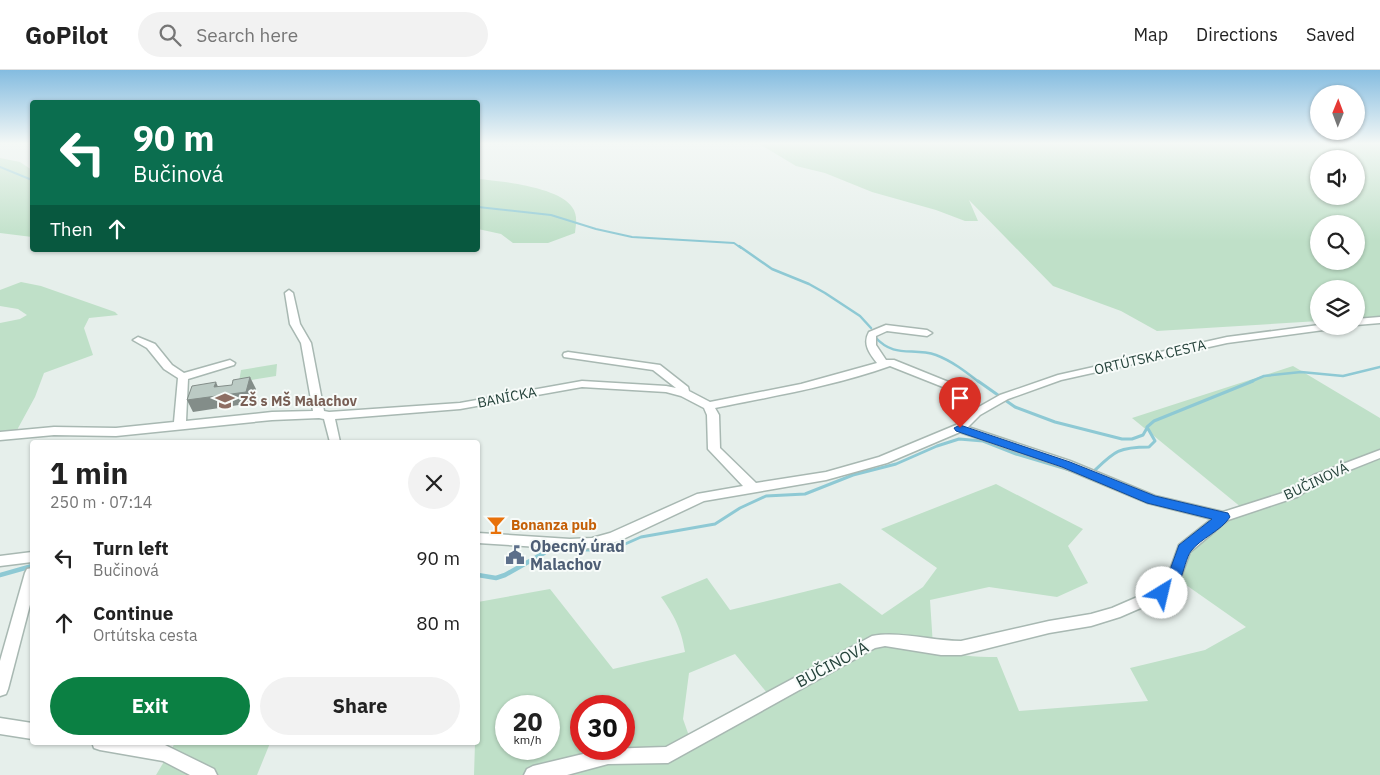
<!DOCTYPE html>
<html lang="en">
<head>
<meta charset="utf-8">
<style>
  body { margin:0; font-family:"IBM Plex Sans",sans-serif; background:#f2f2f2; color:#222; height:100vh; display:flex; flex-direction:column; font-size:19px; white-space:nowrap }
  * { box-sizing:border-box; margin:0 }
  p { font-size:16px; color:#767676 }
  .icon { flex:none; width:28px; height:28px; fill:none; stroke:currentColor; stroke-width:2; stroke-linecap:round; stroke-linejoin:round }
  .map { position:relative; flex:1; overflow:hidden }
  .sheet { position:absolute; left:30px; top:370px; width:450px; height:305px; display:flex; flex-direction:column; background:#fff; border-radius:5px; box-shadow:0 1px 4px #0004 }
  .sheet>* { flex:none }
  .top-card { position:absolute; left:30px; top:30px; width:450px; height:152px; border-radius:5px; box-shadow:0 1px 4px #0004; background:#0b6e4f; color:#fff; overflow:hidden }
  .needle { width:32px; rotate:1deg }
  .tools { position:absolute; left:1310px; top:15px; display:grid; gap:10px }
  .tools a { display:grid; place-items:center; width:55px; height:55px; border-radius:50%; background:#fff; box-shadow:0 1px 4px #0004; font-size:25px }
  .speed { position:absolute; left:495px; top:625px; display:flex; gap:10px; font-size:25px; font-weight:700; text-align:center }
  .speed>* { display:grid; place-content:center; width:65px; height:65px; border-radius:50%; background:#fff; box-shadow:0 1px 4px #0004; line-height:1 }
  .speed small { font-size:12px; font-weight:400 }
  .speed .limit { border:8px solid #d22; background:#fff; color:#111 }
  .pin { position:absolute; display:grid; place-items:center; width:42px; height:42px; color:#fff; margin:-51px -21px; border-radius:50% 50% 50% 0; rotate:-45deg; box-shadow:0 0 5px #0007 }
  .pin .icon { rotate:45deg }
  .me { position:absolute; width:55px; margin:-28px; rotate:36deg; stroke-linejoin:round; filter:drop-shadow(0 0 4px #0008) }
  .turn { display:flex; align-items:center; gap:18px; height:105px; padding:0 20px; font-size:22px }
  .turn .icon { width:65px; height:65px; stroke-width:2.5 }
  .turn b { display:block; font-size:35px; line-height:42px }
  .then { display:flex; align-items:center; height:48px; padding:0 20px; background:#0003; gap:10px; font-size:19px }
  .round { display:grid; place-items:center; flex:none; width:52px; height:52px; border-radius:26px; background:#f2f2f2 }
  .overview { display:flex; align-items:center; justify-content:space-between; height:85px; padding:0 20px }
  h1 { font-size:30px; font-weight:700; line-height:38px }
  .action { display:flex; gap:10px; margin-top:auto; padding:10px 20px }
  .action a { flex:1; height:58px; border-radius:30px; background:#0b8043; color:#fff; font-size:20px; font-weight:700; line-height:58px; text-align:center }
  .action a+a { background:#f2f2f2; color:#222 }
  ul { padding:0; list-style:none }
  li { display:flex; align-items:center; gap:15px; height:65px; padding:0 20px }
  li div { flex:1 }
  li b { display:block; font-size:19px }
  li em { font-style:normal }
  header { display:flex; align-items:center; gap:30px; box-sizing:border-box; height:70px; padding:0 25px; background:#fff; border-bottom:1px solid #e0e0e0 }
  header strong { font-size:24px }
  nav { display:flex; gap:28px; margin-inline-start:auto; font-size:18px }
  .search { width:350px; height:45px; background:#f2f2f2; display:flex; align-items:center; gap:12px; box-sizing:border-box; padding:0 18px; border-radius:28px; color:#767676; font-size:19px }
  .map>svg:first-child { display:block }
  .green { fill:#bfe0c8; fill-rule:evenodd }
  .lines { fill:none; stroke-linecap:round; stroke-linejoin:round }
  .stream-far3 { stroke:#8ec9d4; stroke-width:2 }
  .stream-far2 { stroke:#8ec9d4; stroke-width:2.5 }
  .stream-far1 { stroke:#8ec9d4; stroke-width:3 }
  .stream { stroke:#8ec9d4; stroke-width:4.5 }
  .minor-casing { stroke:#a8b8b2; stroke-width:3 }
  .minor { fill:#fff; fill-rule:evenodd }
  .shaded-wall { fill:#838d89 }
  .building { fill:#bbcac4; stroke:#838d89 }
  .route { fill:#1a73e8; stroke:#114b97 }
  .labels { text-anchor:middle; dominant-baseline:central; stroke-width:4; stroke-linejoin:round; paint-order:stroke }
  .street-label { font-size:14px; fill:#24423a; stroke:#f7fbf9 }
  .education-label { font-size:14px; font-weight:bold; fill:#785e54; stroke:#f7fbf9; text-anchor:start }
  .food-label { font-size:14px; font-weight:bold; fill:#c56008; stroke:#f7fbf9; text-anchor:start }
  .near-service-label { font-size:16px; font-weight:bold; fill:#4e5e75; stroke:#f7fbf9; text-anchor:start }
  .near-street-label { font-size:16px; fill:#24423a; stroke:#f7fbf9 }
</style>
</head>
<body>
<header>
<strong>GoPilot</strong>
<div class="search"><svg class="icon" aria-label="search" viewBox="0 0 24 24"><circle cx="10" cy="10" r="6"/><path d="M15 15l6 6"/></svg>Search here</div>
<nav><a>Map</a><a>Directions</a><a>Saved</a></nav>
</header>
<div class="map">
<svg width="1380" height="705" viewBox="0 0 1380 705">
  <rect width="100%" height="100%" fill="#e6efeb"/>
  <g class="green">
    <path d="M758 73H1380V247L1356 249V219H1319V251L1157 261 1121 241 1053 216 969 130 978 151H965L936 140 872 122 825 103 796 96ZM1319 89H1356V126H1319ZM1319 154H1356V191H1319Z"/>
    <polygon points="0,88 20,92 32,100 32,167 0,163"/>
    <path d="M478 109C500 111 559 117 572 137 578 145 576 154 575 163L548 173H513L501 164 478 159Z"/>
    <polygon points="21,212 41,216 115,242 118,245 89,248 84,258 93,285 44,303 35,327 17,360 0,362 0,253 20,249 27,245 18,239 0,236 0,220"/>
    <polygon points="277,294 276,306 239,312 241,300"/>
    <path d="M1293 296 1380 348V705H474L475 673 478 672V532L550 519 613 599 685 582C681 558 674 545 661 527L707 508 730 540 840 513 882 545 923 517 937 498 881 459 996 414 1083 459 1068 476 1088 513 1057 527 989 517 930 530 933 576C952 586 975 587 997 587L1019 641 1148 631 1130 598 1205 580 1246 557 1179 510 1174 495 1242 438 1132 348ZM735 584 768 624 689 666 683 649 689 603ZM506 636H549V679H506ZM581 636H624V679H581Z"/>
    <polygon points="175,673 270,673 257,705 156,705"/>
  </g>
  <g class="lines">
    <g class="stream-far3">
      <polyline points="0,97 32,110"/>
      <polyline points="478,137 551,145 596,159 632,167 734,173 741,178"/>
    </g>
    <g class="stream-far2">
      <polyline points="739,176 772,199 809,214 825,223 860,246 871,258"/>
      <path d="M875 267C895 289 912 277 936 285 952 291 966 302 979 312"/>
      <polyline points="1250,312 1264,306 1301,302 1343,306 1380,297"/>
    </g>
    <g class="stream-far1">
      <polyline points="978,311 1015,337 1055,352 1122,369 1132,369 1143,365 1147,358"/>
      <path d="M1092 403C1114 382 1117 377 1149 377L1155 371 1147 357 1154 351 1253 311"/>
      <polyline points="542,484 549,480 603,480 616,478 641,467 715,454 740,438 766,426 805,424 853,405 896,394 937,376 959,369 983,371 1016,384 1073,401"/>
    </g>
    <g class="stream">
      <polyline points="0,505 32,496"/>
      <polyline points="478,505 496,508 505,505 544,483"/>
    </g>
    <g class="minor-casing">
      <g id="minor">
        <path d="M289 220 293 223 300 254 311 273 324 341 329 342 460 333 582 311 666 316 676 318 653 300 564 287 563 285 564 283 568 282 660 295 688 317 689 321 710 332 801 314 877 293C870 284 862 274 869 262L886 255 927 260 932 263 927 266 887 261 876 266V275L886 290H894L951 313 977 338 1000 325 1058 305 1227 267 1319 255V256H1336L1331 259 1227 273 1061 310 1008 329 980 345 968 357 1070 391 1155 426 1223 442 1289 421 1314 405 1380 380V388L1322 411 1297 427 1228 450 1190 482 1177 518 1166 527 1120 547 1091 556 1049 563 961 585H941L885 576 875 578 668 693 608 694 567 705H524L527 699 533 696 604 679 666 677 872 566C901 561 932 571 961 571L1049 551 1091 544 1112 538 1156 519 1166 511 1179 475 1212 449 1148 433 1062 397 960 362 887 393 826 410 704 431 619 471 592 478 570 479 478 473V463L570 469 592 468 610 463 697 424 743 416 708 379 707 345 704 338 681 326 666 322 582 317 460 339 335 349 340 372H330L324 349 319 348 272 350 116 366 54 365 0 370V362L54 357 116 358 174 352 178 308 164 299 147 278 133 270 138 267 155 274 172 295 184 303 230 290 235 293 234 295 188 309 186 351 272 342 313 341 301 273 290 254 285 223ZM890 296 943 317 969 343 956 355 879 387 826 402 756 413 720 378 719 345 715 338C774 326 834 316 890 296Z"/>
        <polygon points="1380,247 1380,253 1356,255 1356,249"/>
        <polygon points="32,482 32,492 0,496 0,486"/>
        <polygon points="32,498 32,527 8,619 6,624 0,626 0,591 25,503 27,499"/>
        <polygon points="0,648 32,653 32,669 0,664"/>
        <polygon points="92,672 152,672 165,675 214,699 217,705 190,705 163,691 100,680 94,678"/>
      </g>
    </g>
    <use href="#minor" class="minor"/>
  </g>
  <polygon class="shaded-wall" points="250,307 256,319 252,333 193,342 187,330 214,317 216,312 221,324"/>
  <polygon class="building" points="250,307 246,322 187,330 192,316 216,312 214,317 232,315 233,310"/>
  <linearGradient id="sky" x2="0" y2="1"><stop stop-color="#84bce0"/><stop offset="0.43" stop-color="#f4f8f6"/><stop offset="1" stop-color="#f4f8f6" stop-opacity="0"/></linearGradient>
  <rect width="1380" height="171" fill="url(#sky)"/>
  <path class="route" d="M960 355 1070 392 1155 426 1223 442 1228 443 1230 447C1221 461 1201 468 1191 481 1182 493 1181 535 1156 527L1154 523 1166 511 1179 475 1212 449 1147 433 1062 397 956 361 954 358Z"/>
  <defs>
    <g id="school-bare" transform="scale(1.5)"><path d="M0-5L7-2L0 1L-7-2ZM-4 1L0 2.5L4 1V4Q0 6-4 4Z" fill="#8d6e63" stroke="#f7fbf9" stroke-width="2.5" paint-order="stroke"/></g>
    <g id="bar-bare" transform="scale(1.5)"><path d="M-6-5H6L.8 .8V4.5H3.5V6h-7V4.5H-.8V.8Z" fill="#e8710a" stroke="#f7fbf9" stroke-width="2.5" paint-order="stroke"/></g>
    <g id="civic-bare" transform="scale(1.5)"><path d="M-.6-6.5H3V-4.5H.6V-3L4-1V1h2V6H-6V1h2V-1L-.6-3ZM-1.2 2.5V6h2.4V2.5Z" fill="#5c6f8a" stroke="#f7fbf9" stroke-width="2.5" paint-order="stroke"/></g>
  </defs>
  <g fill-rule="evenodd">
    <use href="#school-bare" x="225" y="331"/>
    <use href="#bar-bare" x="496" y="455"/>
    <use href="#civic-bare" x="515" y="485"/>
  </g>
  <g class="labels">
    <g class="street-label">
      <text transform="translate(1150 287) rotate(-13)">ORTÚTSKA CESTA</text>
      <text transform="translate(507 327) rotate(-11)">BANÍCKA</text>
      <text transform="translate(1316 411) rotate(-25)">BUČINOVÁ</text>
    </g>
    <g class="education-label">
      <text x="240" y="331">ZŠ s MŠ Malachov</text>
    </g>
    <g class="food-label">
      <text x="511" y="455">Bonanza pub</text>
    </g>
    <g class="near-service-label">
      <text x="530" y="476">Obecný úrad<tspan x="530" dy="18">Malachov</tspan></text>
    </g>
    <g class="near-street-label">
      <text transform="translate(832 594) rotate(-28)">BUČINOVÁ</text>
    </g>
  </g>
</svg>
<div class="tools">
<a><svg class="needle" viewBox="-14 -14 28 28"><path d="M0-13l5 13h-10z" fill="#e53935"/><path d="M0 13l5-13h-10z" fill="#767676"/></svg></a>
<a><svg class="icon" aria-label="sound" viewBox="0 0 24 24"><path d="M4 9h4l5-4v14l-5-4H4zM17 9q2 3 0 6"/></svg></a>
<a><svg class="icon" aria-label="search" viewBox="0 0 24 24"><circle cx="10" cy="10" r="6"/><path d="M15 15l6 6"/></svg></a>
<a><svg class="icon" aria-label="layers" viewBox="0 0 24 24"><path d="M12 4l9 5-9 5-9-5zM3 14l9 5 9-5"/></svg></a>
</div>
<div class="speed"><div>20<small>km/h</small></div><div class="limit">30</div></div>
<div class="pin" style="left:960px;top:358px;background:#d93025"><svg class="icon" aria-label="arrive" viewBox="0 0 24 24"><path d="M6 21V4h12l-3 4 3 4H6"/></svg></div>
<svg class="me" style="left:1162px;top:523px" viewBox="-20 -20 40 40"><circle r="19" fill="#fff"/><path d="M0-13L10 11 0 6-10 11z" fill="#1a73e8"/></svg>
<div class="top-card">
<div class="turn"><svg class="icon" aria-label="left" viewBox="0 0 24 24"><path d="M17 20v-9H6M10 6l-5 5 5 5"/></svg><div><b>90 m</b>Bučinová</div></div>
<div class="then">Then<svg class="icon" aria-label="ahead" viewBox="0 0 24 24"><path d="M12 20V5M6 11l6-6 6 6"/></svg></div>
</div>
<section class="sheet">
<div class="overview"><div><h1>1 min</h1><p>250 m · 07:14</p></div><a class="round"><svg class="icon" aria-label="close" viewBox="0 0 24 24"><path d="M6 6l12 12M18 6L6 18"/></svg></a></div>
<ul>
<li><svg class="icon" aria-label="left" viewBox="0 0 24 24"><path d="M17 20v-9H6M10 6l-5 5 5 5"/></svg><div><b>Turn left</b><p>Bučinová</p></div><em>90 m</em></li>
<li><svg class="icon" aria-label="ahead" viewBox="0 0 24 24"><path d="M12 20V5M6 11l6-6 6 6"/></svg><div><b>Continue</b><p>Ortútska cesta</p></div><em>80 m</em></li>
</ul>
<div class="action"><a>Exit</a><a>Share</a></div>
</section>
</div>
</body>
</html>
